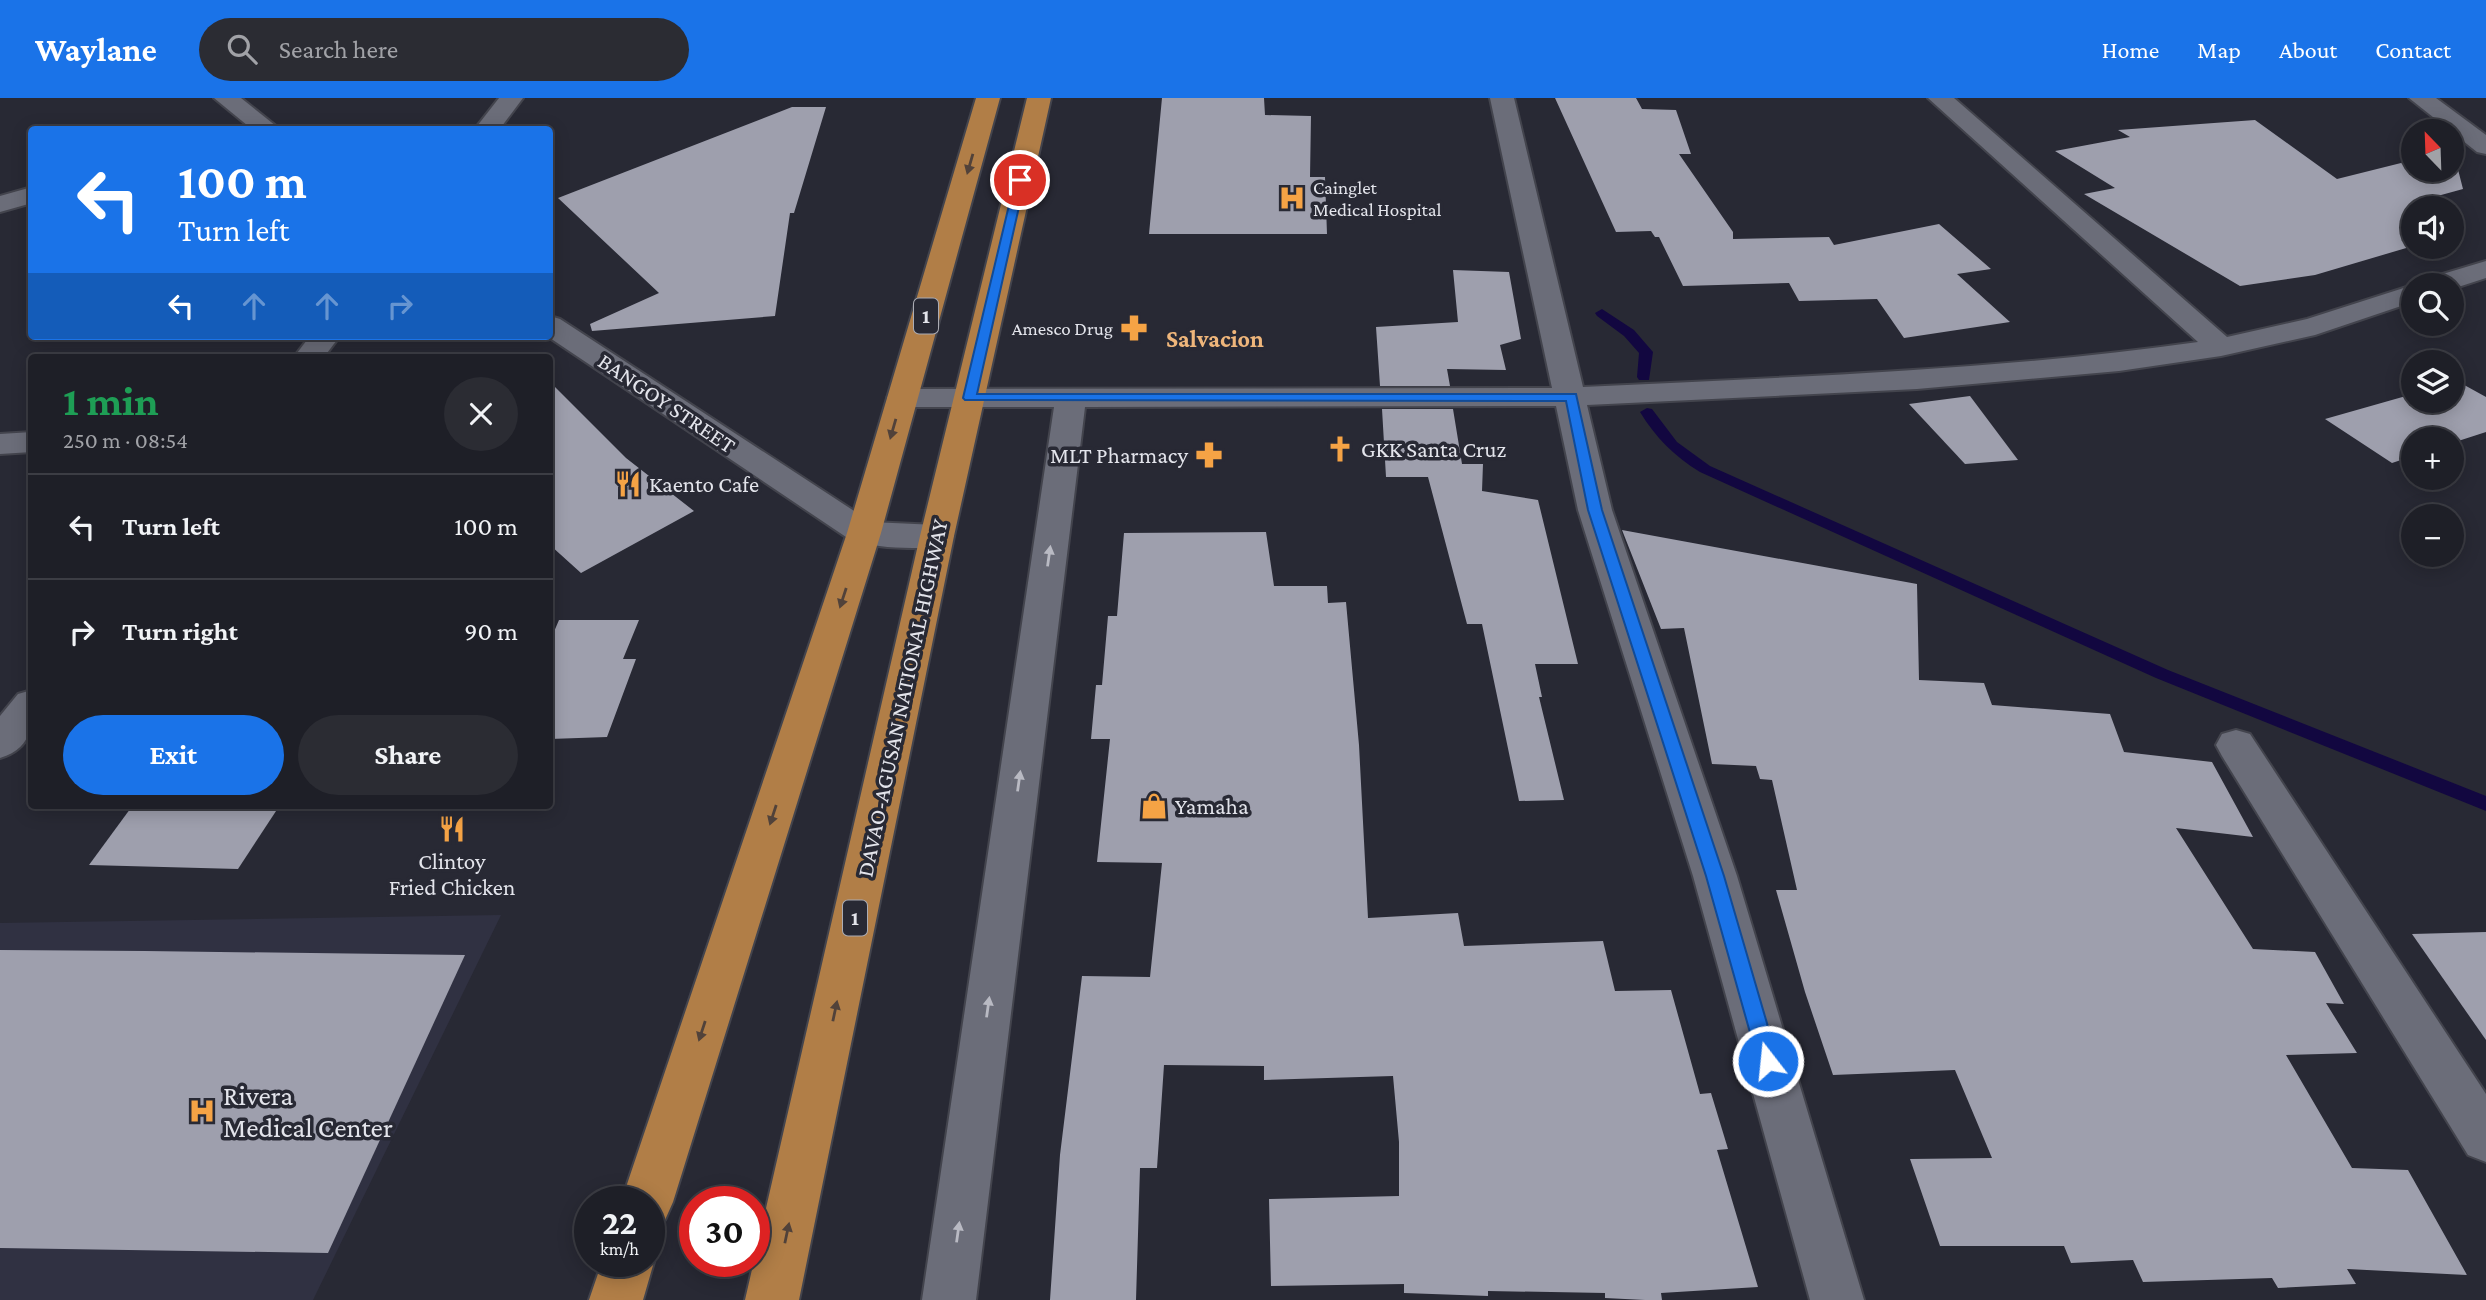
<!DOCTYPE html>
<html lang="en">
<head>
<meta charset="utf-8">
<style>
  body { margin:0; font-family:"Crimson Pro",serif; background:#2b2c33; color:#f1f3f6; height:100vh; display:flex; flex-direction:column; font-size:26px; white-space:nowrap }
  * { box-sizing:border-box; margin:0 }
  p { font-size:23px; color:#a1a2a7 }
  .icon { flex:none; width:38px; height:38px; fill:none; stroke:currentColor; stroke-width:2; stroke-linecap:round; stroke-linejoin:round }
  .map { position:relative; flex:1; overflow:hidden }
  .details { position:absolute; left:28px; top:256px; width:525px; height:455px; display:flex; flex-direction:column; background:#1e1f27; border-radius:7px; box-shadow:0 4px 18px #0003,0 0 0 2px #3c3d44 }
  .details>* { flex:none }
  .guide { position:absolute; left:28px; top:28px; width:525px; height:214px; border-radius:7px; box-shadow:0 4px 18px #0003,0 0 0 2px #3c3d44; background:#1a73e8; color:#fff; overflow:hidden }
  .needle { width:46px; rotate:337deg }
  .buttons { position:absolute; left:2401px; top:21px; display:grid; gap:14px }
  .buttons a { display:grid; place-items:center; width:63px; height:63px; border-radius:50%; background:#1e1f27; box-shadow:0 4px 18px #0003,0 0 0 2px #3c3d44; font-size:35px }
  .speed { position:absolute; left:574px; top:1088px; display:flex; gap:14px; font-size:35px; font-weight:700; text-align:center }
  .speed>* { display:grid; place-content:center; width:91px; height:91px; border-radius:50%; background:#1e1f27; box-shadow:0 4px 18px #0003,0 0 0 2px #3c3d44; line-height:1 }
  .speed small { font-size:18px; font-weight:400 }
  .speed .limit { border:10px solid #d22; background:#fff; color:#111 }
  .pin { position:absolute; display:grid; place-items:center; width:60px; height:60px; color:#fff; margin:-30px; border:4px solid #fff; border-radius:50%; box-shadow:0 2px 7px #0007 }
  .me { position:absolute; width:77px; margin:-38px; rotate:344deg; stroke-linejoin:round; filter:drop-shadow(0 0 5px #0008) }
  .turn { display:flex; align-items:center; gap:24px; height:147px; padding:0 35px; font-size:32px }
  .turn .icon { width:91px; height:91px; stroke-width:2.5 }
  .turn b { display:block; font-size:49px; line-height:60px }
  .lanes { display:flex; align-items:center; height:66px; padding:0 35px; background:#0003; justify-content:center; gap:35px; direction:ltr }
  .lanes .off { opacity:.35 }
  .round { display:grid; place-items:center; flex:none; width:74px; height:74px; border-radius:37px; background:#2b2c33 }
  .head { display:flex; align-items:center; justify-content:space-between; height:119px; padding:0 35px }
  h1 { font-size:42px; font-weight:700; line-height:52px; color:#1e9e55 }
  .button { display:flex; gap:14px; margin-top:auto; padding:14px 35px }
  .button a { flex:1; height:80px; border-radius:42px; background:#1a73e8; color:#fff; font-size:28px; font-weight:700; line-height:80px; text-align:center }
  .button a+a { background:#2b2c33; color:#f1f3f6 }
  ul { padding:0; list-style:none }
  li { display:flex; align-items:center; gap:21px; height:105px; padding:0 35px; border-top:2px solid #3c3d44 }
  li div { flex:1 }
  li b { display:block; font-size:26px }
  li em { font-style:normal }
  header { display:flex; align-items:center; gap:42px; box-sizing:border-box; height:98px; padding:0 35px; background:#1a73e8; color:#fff }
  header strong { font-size:33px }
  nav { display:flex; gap:38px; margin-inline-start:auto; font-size:24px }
  .search { width:490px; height:63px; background:#2b2c33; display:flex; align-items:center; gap:18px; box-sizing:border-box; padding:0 24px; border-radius:38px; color:#a1a2a7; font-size:26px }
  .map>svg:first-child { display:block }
  .built { fill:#303142 }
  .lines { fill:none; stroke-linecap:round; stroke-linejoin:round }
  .stream { fill:#120740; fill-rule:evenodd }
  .building { fill:#9e9fad }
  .minor-casing { stroke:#43444d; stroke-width:4 }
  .highway-casing { stroke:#43444d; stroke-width:4 }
  .minor { fill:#6b6d79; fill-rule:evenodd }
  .highway { fill:#b17e47; fill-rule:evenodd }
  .oneway { fill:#51423a }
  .oneway2 { fill:#b9bac3 }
  .route { fill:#1a73e8; stroke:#114b97; stroke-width:2 }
  .labels { text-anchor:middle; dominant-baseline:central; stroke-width:7; stroke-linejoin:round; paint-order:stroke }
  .far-poi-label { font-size:19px; fill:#e3e4eb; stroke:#282934; text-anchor:start }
  .shield { fill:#282934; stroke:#abacb4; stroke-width:2 }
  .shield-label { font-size:21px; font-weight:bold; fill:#e3e4eb }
  .street-label { font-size:23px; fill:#e3e4eb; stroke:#282934 }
  .poi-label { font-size:23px; fill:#e3e4eb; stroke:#282934; text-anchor:start }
  .far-district-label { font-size:24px; font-weight:bold; fill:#efb67b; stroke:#282934 }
  .near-poi-label { font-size:28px; fill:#e3e4eb; stroke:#282934; text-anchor:start }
</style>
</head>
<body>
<header>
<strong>Waylane</strong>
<div class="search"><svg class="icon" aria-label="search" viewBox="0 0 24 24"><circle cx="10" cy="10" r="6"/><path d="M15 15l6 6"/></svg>Search here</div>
<nav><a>Home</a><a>Map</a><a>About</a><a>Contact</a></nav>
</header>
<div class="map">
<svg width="2486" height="1202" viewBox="0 0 2486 1202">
  <rect width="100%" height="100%" fill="#282934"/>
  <polygon class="built" points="501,817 313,1202 0,1202 0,825"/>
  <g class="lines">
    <g class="stream">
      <polygon points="1602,211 1634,232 1653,254 1649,282 1639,282 1637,279 1639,255 1624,238 1597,218 1595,215"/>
      <path d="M1647 310 1652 311 1677 344 1710 368 2168 572 2486 698V713L2156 580 1700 374C1674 358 1656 340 1640 314Z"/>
    </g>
  </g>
  <g class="building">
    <polygon points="1162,0 1264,0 1265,17 1311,18 1310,79 1325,79 1327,136 1149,136"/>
    <polygon points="1555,0 1636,0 1642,11 1676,12 1691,56 1679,56 1733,134 1733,141 1829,139 1834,147 1939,126 1991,171 1957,176 2010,224 1904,240 1877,201 1799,203 1789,185 1683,188 1659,139 1655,139 1651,133 1616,134"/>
    <polygon points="792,9 826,9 794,115 790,115 775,218 592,233 590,226 659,195 558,100"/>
    <polygon points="2255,22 2337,81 2413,62 2413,72 2452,72 2453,52 2463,91 2412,105 2422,110 2413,110 2413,148 2315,177 2240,188 2084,96 2115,90 2055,53 2130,39 2118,32"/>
    <polygon points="1453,172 1509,174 1521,241 1500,247 1506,272 1447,271 1450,288 1380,288 1376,229 1458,224"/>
    <polygon points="2457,283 2486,299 2486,334 2452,345 2452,341 2413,341 2413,358 2392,365 2325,321 2413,296 2413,303 2452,303 2452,284"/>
    <polygon points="550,284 626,360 694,413 581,475 550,447"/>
    <polygon points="1970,298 2018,362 1965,366 1909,306"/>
    <polygon points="1382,311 1453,311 1462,366 1483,366 1482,393 1538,402 1578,566 1535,566 1542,599 1539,599 1564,702 1519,703 1482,526 1467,526 1428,379 1386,379"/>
    <polygon points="1622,432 1917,486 1919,582 1984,585 1992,607 2110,616 2124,654 2212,664 2253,739 2176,730 2253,851 2315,854 2344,906 2326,905 2357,955 2286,957 2352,1070 2408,1072 2467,1177 2347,1171 2356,1186 2278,1190 2272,1180 2143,1184 2133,1162 2071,1165 2064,1148 1940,1148 1910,1061 1992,1060 1955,972 1833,977 1805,894 1776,792 1797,792 1772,682 1760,681 1756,668 1712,666 1684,530 1661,531"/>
    <polygon points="1266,434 1274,488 1327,488 1328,505 1346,504 1359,647 1368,820 1458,815 1464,848 1603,843 1615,893 1671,892 1700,996 1711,995 1728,1051 1717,1052 1758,1189 1661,1195 1662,1202 1645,1202 1605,1200 1605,1195 1488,1193 1488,1198 1404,1195 1404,1186 1271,1188 1269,1101 1399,1098 1399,1044 1393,978 1264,982 1264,968 1164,967 1157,1070 1140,1070 1136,1202 1050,1202 1060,1057 1082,878 1150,879 1162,765 1097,764 1110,641 1091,641 1096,587 1102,587 1108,518 1117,518 1124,435"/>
    <polygon points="559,522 639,522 623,561 636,561 607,639 550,641 550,543"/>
    <polygon points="133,707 280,707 238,771 89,767"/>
    <polygon points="2486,834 2486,942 2412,836"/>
    <polygon points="0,852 145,853 465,857 328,1155 0,1150"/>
  </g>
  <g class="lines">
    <g class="minor-casing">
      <g id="minor">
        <polygon points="214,0 241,0 281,32 253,32"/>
        <polygon points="499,0 523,0 499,32 474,32"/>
        <path d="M1490 0H1514L1583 289C1788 279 1994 273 2198 244L1928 0H1954L2227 239 2307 221 2413 187H2416H2413V204L2315 237 2221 258 2119 273 1917 291 1587 307 1612 412 1737 778 1864 1202H1810L1693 778 1578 412 1556 308 1085 309 976 1202H922L1054 309H902L891 307 887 300 891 293 902 291 1552 290Z"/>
        <polygon points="2409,0 2436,0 2486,37 2486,56 2477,54"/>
        <polygon points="32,89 32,105 0,114 0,98"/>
        <polygon points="2486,163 2486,180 2452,191 2452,187 2422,187 2426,181"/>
        <path d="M550 218 560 221 871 424 937 427 949 430 954 438 949 446C925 453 877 450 852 443L547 238H550Z"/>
        <polygon points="310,238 340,238 324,259 294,259"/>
        <polygon points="32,334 32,354 0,356 0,336"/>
        <path d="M32 592C32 623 36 649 0 660V618L18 596Z"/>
        <polygon points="2236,632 2250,636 2486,996 2486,1064 2468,1057 2222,658 2216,647 2222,636"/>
      </g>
    </g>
    <g class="highway-casing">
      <g id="highway">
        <polygon points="976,0 1000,0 881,435 673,1104 665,1122 649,1128 649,1104 621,1104 847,435"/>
        <polygon points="1027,0 1051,0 954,438 799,1202 745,1202 920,438"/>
        <polygon points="649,1152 654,1164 643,1202 589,1202 602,1164 649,1164"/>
      </g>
    </g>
    <use href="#minor" class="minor"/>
    <use href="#highway" class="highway"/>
  </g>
  <defs><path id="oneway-solid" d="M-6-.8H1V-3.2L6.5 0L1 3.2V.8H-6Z" transform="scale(1.75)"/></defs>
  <g class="oneway">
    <use href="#oneway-solid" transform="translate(970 66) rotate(106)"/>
    <use href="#oneway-solid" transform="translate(893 331) rotate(106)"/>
    <use href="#oneway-solid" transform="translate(843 500) rotate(108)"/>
    <use href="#oneway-solid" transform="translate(773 717) rotate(108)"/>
    <use href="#oneway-solid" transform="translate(835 913) rotate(-78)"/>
    <use href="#oneway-solid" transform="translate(702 933) rotate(108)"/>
    <use href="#oneway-solid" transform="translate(787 1135) rotate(-78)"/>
  </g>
  <g class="oneway2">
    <use href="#oneway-solid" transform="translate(1049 458) rotate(-82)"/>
    <use href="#oneway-solid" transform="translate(1019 683) rotate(-82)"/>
    <use href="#oneway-solid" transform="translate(988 909) rotate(-82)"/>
    <use href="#oneway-solid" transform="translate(958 1134) rotate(-82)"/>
  </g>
  <polygon class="route" points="1020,79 1025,82 977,296 1576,296 1602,412 1724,778 1778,963 1775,970 1768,972 1761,970 1758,963 1706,778 1588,412 1566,303 965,302 963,300 1015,82"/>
  <defs>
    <g id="hospital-bare" transform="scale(2.1)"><path d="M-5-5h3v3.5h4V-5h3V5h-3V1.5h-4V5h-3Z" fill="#f5a345" stroke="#282934" stroke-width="2.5" paint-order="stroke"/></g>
    <g id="pharmacy-bare" transform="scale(2.1)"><path d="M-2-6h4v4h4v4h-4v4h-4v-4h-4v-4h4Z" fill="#f5a345" stroke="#282934" stroke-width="2.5" paint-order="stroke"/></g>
    <g id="church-bare" transform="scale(2.1)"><path d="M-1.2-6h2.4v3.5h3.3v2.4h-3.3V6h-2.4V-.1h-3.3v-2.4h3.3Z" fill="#f5a345" stroke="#282934" stroke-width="2.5" paint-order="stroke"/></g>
    <g id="restaurant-bare" transform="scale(2.1)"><path d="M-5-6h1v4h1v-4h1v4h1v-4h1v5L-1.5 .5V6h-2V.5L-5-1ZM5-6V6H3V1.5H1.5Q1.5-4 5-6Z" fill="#f5a345" stroke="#282934" stroke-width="2.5" paint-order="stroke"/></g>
    <g id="shop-bare" transform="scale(2.1)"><path d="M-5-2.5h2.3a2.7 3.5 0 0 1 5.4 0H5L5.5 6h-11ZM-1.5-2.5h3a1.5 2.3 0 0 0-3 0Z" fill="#f5a345" stroke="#282934" stroke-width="2.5" paint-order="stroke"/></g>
  </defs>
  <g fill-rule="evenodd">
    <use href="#hospital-bare" x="1292" y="100"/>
    <use href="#pharmacy-bare" x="1134" y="230"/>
    <use href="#church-bare" x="1340" y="351"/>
    <use href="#pharmacy-bare" x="1209" y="357"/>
    <use href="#restaurant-bare" x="628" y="386"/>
    <use href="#shop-bare" x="1154" y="708"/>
    <use href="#restaurant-bare" x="452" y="731"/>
    <use href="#hospital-bare" x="202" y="1013"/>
  </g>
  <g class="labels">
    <g class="far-poi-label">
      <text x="1313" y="89">Cainglet<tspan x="1313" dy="22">Medical Hospital</tspan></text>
      <text x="1113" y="230" text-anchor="end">Amesco Drug</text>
    </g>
    <g class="shield">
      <rect x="914" y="200.5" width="24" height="35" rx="5"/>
      <rect x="843" y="802.5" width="24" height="35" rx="5"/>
    </g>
    <g class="shield-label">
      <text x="926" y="218">1</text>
      <text x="855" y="820">1</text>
    </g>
    <g class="street-label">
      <text transform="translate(667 305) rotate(34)">BANGOY STREET</text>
      <text transform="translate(902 600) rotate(-78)">DAVAO-AGUSAN NATIONAL HIGHWAY</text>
    </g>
    <g class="poi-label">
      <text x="1361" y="351">GKK Santa Cruz</text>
      <text x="1188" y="357" text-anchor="end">MLT Pharmacy</text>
      <text x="649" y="386">Kaento Cafe</text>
      <text x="1175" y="708">Yamaha</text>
      <text x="452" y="763" text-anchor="middle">Clintoy<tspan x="452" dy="26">Fried Chicken</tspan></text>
    </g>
    <g class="far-district-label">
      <text x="1215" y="240">Salvacion</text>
    </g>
    <g class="near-poi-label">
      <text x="223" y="997">Rivera<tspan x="223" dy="32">Medical Center</tspan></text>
    </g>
  </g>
</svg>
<div class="buttons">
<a><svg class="needle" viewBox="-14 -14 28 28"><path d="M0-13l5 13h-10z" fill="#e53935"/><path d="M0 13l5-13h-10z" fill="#a1a2a7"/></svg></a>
<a><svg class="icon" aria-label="sound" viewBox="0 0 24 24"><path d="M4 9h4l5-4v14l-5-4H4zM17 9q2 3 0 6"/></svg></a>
<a><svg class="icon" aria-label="search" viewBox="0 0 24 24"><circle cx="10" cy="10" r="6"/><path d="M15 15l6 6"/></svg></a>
<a><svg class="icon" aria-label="layers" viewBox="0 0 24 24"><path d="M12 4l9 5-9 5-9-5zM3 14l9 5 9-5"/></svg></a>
<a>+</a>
<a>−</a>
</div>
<div class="speed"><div>22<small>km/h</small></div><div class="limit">30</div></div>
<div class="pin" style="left:1020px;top:82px;background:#d93025"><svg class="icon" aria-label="arrive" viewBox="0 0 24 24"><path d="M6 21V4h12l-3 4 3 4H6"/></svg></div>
<svg class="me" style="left:1768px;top:963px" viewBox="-20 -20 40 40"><circle r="17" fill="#1a73e8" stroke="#fff" stroke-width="3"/><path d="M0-11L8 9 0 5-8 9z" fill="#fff"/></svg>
<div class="guide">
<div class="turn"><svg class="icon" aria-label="left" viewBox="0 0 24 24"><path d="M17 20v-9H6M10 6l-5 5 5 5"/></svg><div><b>100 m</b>Turn left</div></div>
<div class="lanes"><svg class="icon" aria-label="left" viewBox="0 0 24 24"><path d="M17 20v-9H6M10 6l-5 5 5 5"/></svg><svg class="icon off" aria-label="ahead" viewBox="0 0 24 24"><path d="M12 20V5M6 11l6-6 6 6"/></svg><svg class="icon off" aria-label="ahead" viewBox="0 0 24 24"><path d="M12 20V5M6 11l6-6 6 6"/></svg><svg class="icon off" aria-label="right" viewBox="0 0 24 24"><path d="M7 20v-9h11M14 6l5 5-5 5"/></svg></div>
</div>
<section class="details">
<div class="head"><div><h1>1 min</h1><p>250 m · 08:54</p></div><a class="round"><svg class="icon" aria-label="close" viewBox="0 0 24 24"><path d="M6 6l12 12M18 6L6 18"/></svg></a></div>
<ul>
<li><svg class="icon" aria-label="left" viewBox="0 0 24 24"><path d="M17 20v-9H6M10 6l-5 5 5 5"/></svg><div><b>Turn left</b></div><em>100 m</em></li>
<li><svg class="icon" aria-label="right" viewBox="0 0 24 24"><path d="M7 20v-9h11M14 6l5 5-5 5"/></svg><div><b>Turn right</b></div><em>90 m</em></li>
</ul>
<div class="button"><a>Exit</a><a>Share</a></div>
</section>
</div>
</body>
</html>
